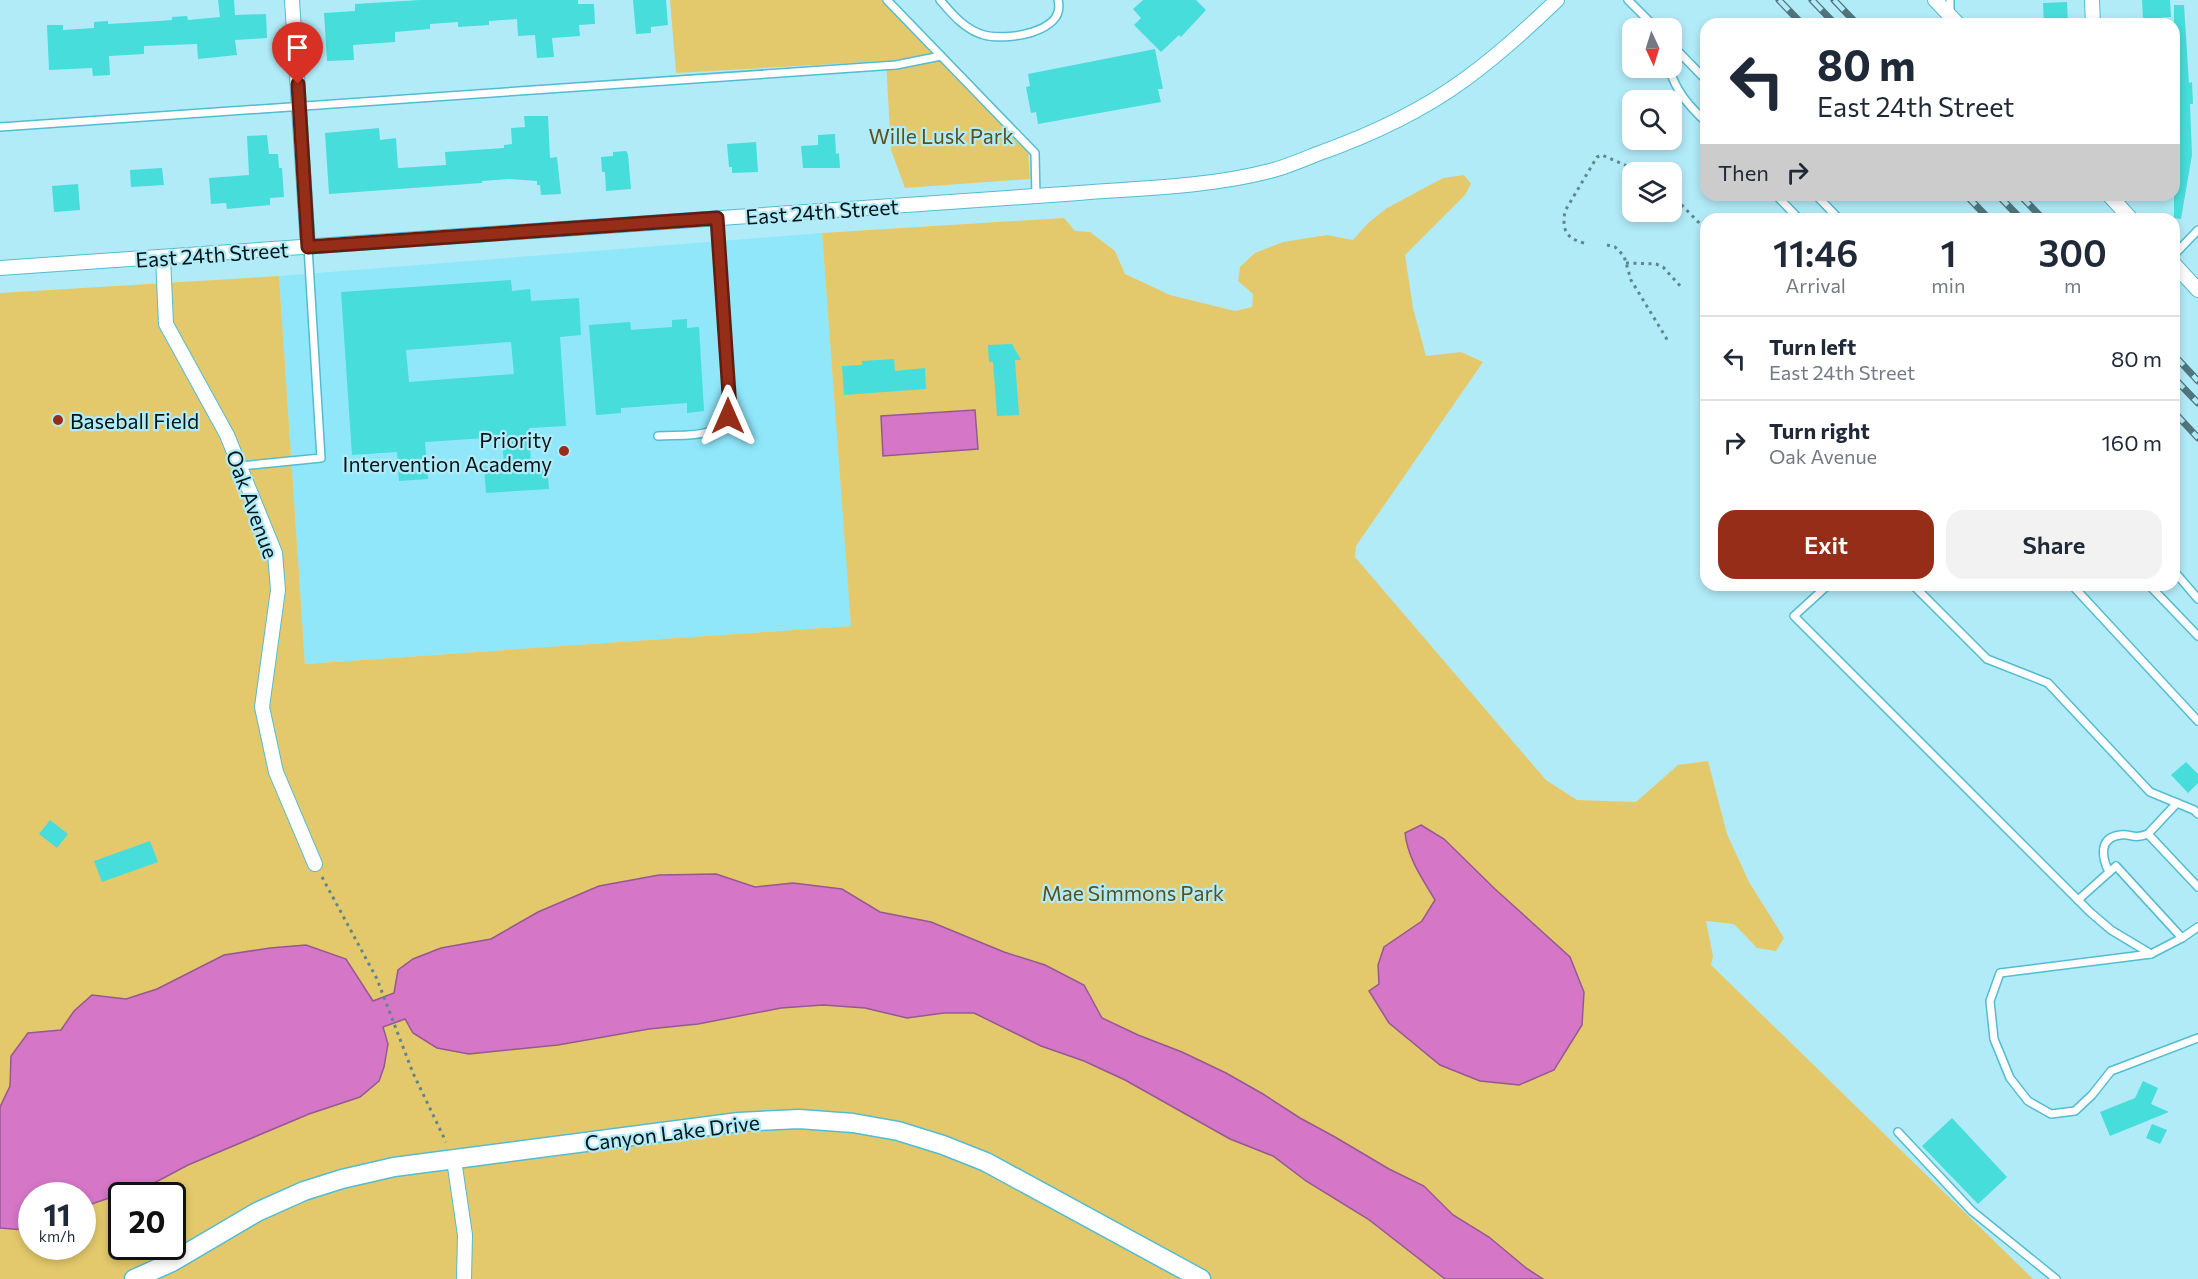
<!DOCTYPE html>
<html lang="en">
<head>
<meta charset="utf-8">
<style>
  body { margin:0; font-family:Commissioner,sans-serif; background:#f2f2f3; color:#1f2937; height:100vh; display:flex; flex-direction:column; font-size:22px; white-space:nowrap }
  * { box-sizing:border-box; margin:0 }
  p { font-size:20px; color:#747a83 }
  .icon { flex:none; width:33px; height:33px; fill:none; stroke:currentColor; stroke-width:2; stroke-linecap:round; stroke-linejoin:round }
  .map { position:relative; flex:1; overflow:hidden }
  .panel { position:absolute; left:1700px; top:213px; width:480px; height:378px; display:flex; flex-direction:column; background:#fff; border-radius:18px; box-shadow:0 3px 9px #0003 }
  .panel>* { flex:none }
  .banner { position:absolute; left:1700px; top:18px; width:480px; height:183px; border-radius:18px; box-shadow:0 3px 9px #0003; background:#fff; color:#1f2937; overflow:hidden }
  .needle { width:39px; rotate:176deg }
  .tools { position:absolute; left:1622px; top:18px; display:grid; gap:12px }
  .tools a { display:grid; place-items:center; width:60px; height:60px; border-radius:12px; background:#fff; box-shadow:0 3px 9px #0003; font-size:30px }
  .speed { position:absolute; left:18px; top:1182px; display:flex; gap:12px; font-size:30px; font-weight:700; text-align:center }
  .speed>* { display:grid; place-content:center; width:78px; height:78px; border-radius:50%; background:#fff; box-shadow:0 3px 9px #0003; line-height:1 }
  .speed small { font-size:15px; font-weight:400 }
  .speed .limit { border:3px solid #111; border-radius:9px; background:#fff; color:#111 }
  .pin { position:absolute; display:grid; place-items:center; width:51px; height:51px; color:#fff; margin:-62px -26px; border-radius:50% 50% 50% 0; rotate:-45deg; box-shadow:0 0 6px #0007 }
  .pin .icon { rotate:45deg }
  .me { position:absolute; width:66px; margin:-33px; rotate:0deg; stroke-linejoin:round; filter:drop-shadow(0 0 4px #0008) }
  .turn { display:flex; align-items:center; gap:21px; height:126px; padding:0 18px; font-size:27px }
  .turn .icon { width:78px; height:78px; stroke-width:2.5 }
  .turn b { display:block; font-size:42px; line-height:51px }
  .then { display:flex; align-items:center; height:57px; padding:0 18px; background:#0003; gap:12px; font-size:22px }
  .eta { display:flex; justify-content:space-evenly; align-items:center; height:102px; text-align:center }
  .eta b { font-size:36px; font-weight:600; line-height:42px }
  .action { display:flex; gap:12px; margin-top:auto; padding:12px 18px }
  .action a { flex:1; height:69px; border-radius:18px; background:#962d18; color:#fff; font-size:24px; font-weight:600; line-height:69px; text-align:center }
  .action a+a { background:#f2f2f3; color:#1f2937 }
  ul { padding:0; list-style:none }
  li { display:flex; align-items:center; gap:18px; height:84px; padding:0 18px; border-top:2px solid #e0e1e3 }
  li div { flex:1 }
  li b { display:block; font-size:22px }
  li em { font-style:normal }
  .map>svg:first-child { display:block }
  .built { fill:#90e7fa }
  .green { fill:#e4c96c; fill-rule:evenodd }
  .water { fill:#d576c6; stroke:#955992; stroke-width:1.5 }
  .building { fill:#47ddda; fill-rule:evenodd }
  .lines { fill:none; stroke-linecap:round; stroke-linejoin:round }
  .service-casing { stroke:#53bcd1; stroke-width:10 }
  .minor-casing { stroke:#53bcd1; stroke-width:16 }
  .tertiary-casing { stroke:#53bcd1; stroke-width:21 }
  .path { stroke:#5f878f; stroke-width:3; stroke-dasharray:3 4.5; stroke-linecap:butt }
  .service { stroke:#fff; stroke-width:7 }
  .minor { stroke:#fff; stroke-width:14 }
  .tertiary { stroke:#fff; stroke-width:18 }
  .rail-casing { stroke:#50757d; stroke-width:7 }
  .rail { stroke:#b2ebf8; stroke-width:4.5; stroke-dasharray:14; stroke-linecap:butt }
  .route-casing { stroke:#621d10; stroke-width:15 }
  .route { stroke:#962d18; stroke-width:10 }
  .poi-dot { fill:#962d18; stroke:#b2ebf8; stroke-width:2 }
  .labels { text-anchor:middle; dominant-baseline:central; stroke-width:4.5; stroke-linejoin:round; paint-order:stroke }
  .park-label { font-size:21px; fill:#5e4f19; stroke:#b2ebf8 }
  .street-label { font-size:21px; fill:#011519; stroke:#b2ebf8 }
  .poi-label { font-size:21px; fill:#011519; stroke:#b2ebf8; text-anchor:start }
</style>
</head>
<body>
<div class="map">
<svg width="2198" height="1279" viewBox="0 0 2198 1279">
  <rect width="100%" height="100%" fill="#b2ebf8"/>
  <polygon class="built" points="822,233 852,626 305,664 279,276"/>
  <g class="green">
    <polygon points="670,0 882,0 1028,150 1030,179 905,188 891,150 886,61 676,73"/>
    <path d="M1464 175 1471 184 1465 195 1405 255 1413 308 1426 356 1461 352 1483 362 1356 546 1355 557 1546 780 1577 800 1636 802 1678 765 1708 761 1727 834 1749 882 1784 938 1776 951 1757 948 1734 924 1706 921 1713 956 1711 965 2033 1279H0V293L279 276 305 664 851 626 822 233 1064 218 1075 231 1090 232 1115 251 1125 274 1170 295 1235 311 1252 307 1253 294 1238 281 1240 267 1255 253 1283 242 1327 235 1353 240 1367 224 1387 208 1443 178ZM32 1196H82V1246H32ZM122 1196H172V1246H122Z"/>
  </g>
  <g class="water">
    <polygon points="975,410 978,449 883,456 881,416"/>
    <path d="M1421 825 1444 839 1495 889 1570 957 1584 992 1582 1025 1554 1070 1519 1085 1480 1081 1440 1065 1389 1023 1369 991 1379 984 1378 965 1384 947 1422 921 1435 900C1422 878 1408 859 1405 833Z"/>
    <polygon points="716,874 755,887 793,883 842,889 880,912 931,922 1004,952 1045,965 1084,985 1102,1018 1138,1035 1182,1052 1226,1073 1263,1094 1300,1118 1335,1137 1389,1169 1424,1186 1453,1215 1489,1237 1526,1268 1543,1279 1445,1279 1368,1219 1306,1181 1273,1156 1230,1139 1125,1080 1084,1061 1041,1046 974,1013 944,1013 907,1018 865,1008 823,1005 781,1008 698,1024 649,1029 558,1045 469,1054 437,1048 413,1033 405,1019 383,1027 388,1044 384,1067 379,1081 360,1097 309,1114 188,1165 156,1182 83,1207 82,1196 32,1196 31,1226 25,1230 0,1228 0,1107 10,1086 11,1056 28,1033 61,1030 74,1011 92,995 126,999 157,989 224,955 270,948 306,945 346,959 373,1001 394,993 398,970 413,959 441,948 491,939 538,912 599,886 659,875"/>
  </g>
  <g class="building">
    <polygon points="218,0 234,0 235,15 266,14 267,38 235,40 237,55 198,59 197,44 144,46 144,54 109,56 110,75 93,76 92,68 49,70 47,25 63,25 63,30 94,28 94,22 108,21 108,24 159,21 172,20 172,17 187,16 188,20 220,17"/>
    <polygon points="420,0 578,0 578,4 594,4 595,24 579,25 580,36 552,38 554,57 537,58 535,35 518,36 517,19 489,21 489,25 458,27 458,22 430,24 430,29 395,32 395,42 353,45 354,60 327,61 324,13 355,11 355,4"/>
    <polygon points="633,0 666,0 668,25 651,27 651,33 636,34"/>
    <polygon points="1143,0 1196,0 1206,10 1181,37 1179,35 1161,52 1134,25 1141,18 1133,9"/>
    <polygon points="2142,0 2170,0 2171,17 2143,19"/>
    <polygon points="2067,2 2068,24 2044,24 2043,3"/>
    <polygon points="2174,5 2184,5 2189,83 2192,82 2193,104 2190,104 2192,155 2181,219 2174,218"/>
    <polygon points="1155,49 1163,89 1158,89 1161,102 1038,124 1036,112 1031,113 1026,87 1030,86 1028,74"/>
    <polygon points="524,116 548,116 550,158 557,157 561,194 541,195 540,185 537,185 537,181 509,179 482,181 482,183 329,194 325,133 379,128 380,140 396,138 398,168 446,165 445,152 504,148 504,145 512,144 511,128 525,127"/>
    <polygon points="835,134 836,154 839,153 840,168 803,168 801,146 818,145 818,135"/>
    <polygon points="267,135 269,154 278,154 279,168 282,168 284,197 270,198 270,205 227,209 226,203 211,204 209,178 249,175 247,136"/>
    <polygon points="756,142 758,172 732,173 732,167 729,167 727,144"/>
    <polygon points="626,151 628,154 631,189 606,191 605,172 602,172 601,157 613,156 613,152"/>
    <polygon points="162,168 164,185 131,187 130,170"/>
    <polygon points="78,184 80,210 54,212 52,186"/>
    <path d="M511 280 512 291 530 289 531 301 579 298 581 335 560 337 566 426 529 428 531 464 547 463 549 489 486 493 484 467 504 465 502 437 425 442 428 479 399 481 397 452 352 455 341 292ZM511 342 514 374 409 382 406 350Z"/>
    <polygon points="687,319 687,328 699,327 704,411 687,413 687,403 621,408 621,413 596,415 589,325 630,322 631,330 672,327 672,320"/>
    <polygon points="1012,344 1021,360 1015,360 1019,415 997,416 993,362 989,362 988,345"/>
    <polygon points="894,359 895,371 925,368 926,389 844,395 842,366 862,365 862,361"/>
    <polygon points="2186,762 2198,774 2198,783 2188,793 2171,775"/>
    <polygon points="50,820 68,834 57,848 39,834"/>
    <polygon points="150,841 158,862 102,882 94,861"/>
    <polygon points="2143,1081 2158,1088 2151,1104 2169,1112 2110,1136 2100,1112 2135,1098"/>
    <polygon points="1952,1118 2007,1177 1978,1204 1922,1146"/>
    <polygon points="2152,1124 2167,1130 2160,1144 2146,1138"/>
  </g>
  <g class="lines">
    <g class="service-casing">
      <g id="service">
        <polyline points="887,0 1035,153 1036,196"/>
        <path d="M940 0C952 14 965 30 984 35 1005 41 1067 33 1058 0"/>
        <polyline points="1628,0 1656,28"/>
        <polyline points="1950,0 1950,15"/>
        <polyline points="1671,44 1706,80"/>
        <path d="M1669 68C1676 91 1688 105 1706 122"/>
        <polyline points="0,127 896,65 941,56"/>
        <polyline points="1776,195 1799,219"/>
        <polyline points="1816,195 1839,219"/>
        <polyline points="2174,255 2198,230"/>
        <path d="M658 436C684 434 722 441 730 409L717 218"/>
        <polyline points="240,466 321,458 308,247"/>
        <polyline points="2174,571 2198,599"/>
        <polyline points="1828,585 1794,616 2090,912 2111,930 2151,954 2182,938 2198,927"/>
        <polyline points="1913,585 1987,659 2048,683 2150,792 2194,810 2198,814"/>
        <polyline points="2072,585 2198,721"/>
        <polyline points="2149,585 2198,636"/>
        <polyline points="2177,803 2148,834 2198,887"/>
        <path d="M2109 872C2102 858 2098 838 2120 835 2132 833 2131 840 2148 834"/>
        <polyline points="2078,900 2116,866 2182,938"/>
        <polyline points="2151,954 2000,973 1990,1001 1994,1039 2010,1078 2028,1101 2051,1114 2075,1111 2092,1095 2111,1071 2198,1038"/>
        <polyline points="1898,1132 1972,1211 2056,1279"/>
      </g>
    </g>
    <g class="minor-casing">
      <g id="minor">
        <polyline points="292,0 308,247"/>
        <polyline points="1935,0 1958,24"/>
        <polyline points="2092,0 2093,24"/>
        <polyline points="2109,195 2131,219"/>
        <polyline points="163,257 166,324 227,435 275,553 278,590 262,707 276,772 315,864"/>
        <polyline points="2174,264 2198,290"/>
        <path d="M0 268 1079 193C1142 188 1208 187 1270 171 1286 167 1302 160 1317 154 1368 136 1420 112 1464 80 1497 56 1528 28 1557 0"/>
        <polyline points="454,1160 465,1235 464,1279"/>
      </g>
    </g>
    <g class="tertiary-casing">
      <polyline id="tertiary" points="134,1279 172,1262 257,1212 304,1191 342,1179 394,1167 739,1122 799,1119 853,1123 898,1131 943,1145 986,1162 1201,1279"/>
    </g>
    <g class="path">
      <polyline points="1671,194 1706,230"/>
      <path d="M1584 243C1565 238 1562 229 1565 211L1597 157 1602 155 1641 172"/>
      <polyline points="1607,245 1615,247 1624,256 1631,280 1668,341"/>
      <polyline points="1626,263 1656,264 1663,267 1682,288"/>
      <polyline points="322,877 377,979 413,1073 446,1142"/>
    </g>
    <use href="#service" class="service"/>
    <use href="#minor" class="minor"/>
    <use href="#tertiary" class="tertiary"/>
    <g class="rail-casing">
      <g id="rail">
        <polyline points="1779,0 1802,24"/>
        <polyline points="1812,0 1835,24"/>
        <polyline points="1834,0 1857,24"/>
        <polyline points="1966,195 1989,219"/>
        <polyline points="1998,195 2021,219"/>
        <polyline points="2020,195 2043,219"/>
        <polyline points="2174,355 2198,381"/>
        <polyline points="2174,378 2198,403"/>
        <polyline points="2174,412 2198,438"/>
      </g>
    </g>
    <use href="#rail" class="rail"/>
  </g>
  <g class="lines">
    <g class="route-casing">
      <polyline id="route" points="298,84 308,247 717,218 730,409 728,416"/>
    </g>
    <use href="#route" class="route"/>
  </g>
  <g class="poi-dot">
    <circle cx="58" cy="420" r="6"/>
    <circle cx="564" cy="451" r="6"/>
  </g>
  <g class="labels">
    <g class="park-label">
      <text x="941" y="135">Wille Lusk Park</text>
      <text x="1133" y="892">Mae Simmons Park</text>
    </g>
    <g class="street-label">
      <text transform="translate(822 211) rotate(-4)">East 24th Street</text>
      <text transform="translate(212 254) rotate(-4)">East 24th Street</text>
      <text transform="translate(253 504) rotate(70)">Oak Avenue</text>
      <text transform="translate(672 1132) rotate(-7)">Canyon Lake Drive</text>
    </g>
    <g class="poi-label">
      <text x="70" y="420">Baseball Field</text>
      <text x="552" y="439" text-anchor="end">Priority<tspan x="552" dy="24">Intervention Academy</tspan></text>
    </g>
  </g>
</svg>
<div class="tools">
<a><svg class="needle" viewBox="-14 -14 28 28"><path d="M0-13l5 13h-10z" fill="#e53935"/><path d="M0 13l5-13h-10z" fill="#747a83"/></svg></a>
<a><svg class="icon" aria-label="search" viewBox="0 0 24 24"><circle cx="10" cy="10" r="6"/><path d="M15 15l6 6"/></svg></a>
<a><svg class="icon" aria-label="layers" viewBox="0 0 24 24"><path d="M12 4l9 5-9 5-9-5zM3 14l9 5 9-5"/></svg></a>
</div>
<div class="speed"><div>11<small>km/h</small></div><div class="limit">20</div></div>
<div class="pin" style="left:298px;top:84px;background:#d93025"><svg class="icon" aria-label="arrive" viewBox="0 0 24 24"><path d="M6 21V4h12l-3 4 3 4H6"/></svg></div>
<svg class="me" style="left:728px;top:416px" viewBox="-20 -20 40 40"><path d="M0-17L14 15 0 8-14 15z" fill="#962d18" stroke="#fff" stroke-width="4"/></svg>
<div class="banner">
<div class="turn"><svg class="icon" aria-label="left" viewBox="0 0 24 24"><path d="M17 20v-9H6M10 6l-5 5 5 5"/></svg><div><b>80 m</b>East 24th Street</div></div>
<div class="then">Then<svg class="icon" aria-label="right" viewBox="0 0 24 24"><path d="M7 20v-9h11M14 6l5 5-5 5"/></svg></div>
</div>
<section class="panel">
<div class="eta">
<div><b>11:46</b><p>Arrival</p></div>
<div><b>1</b><p>min</p></div>
<div><b>300</b><p>m</p></div>
</div>
<ul>
<li><svg class="icon" aria-label="left" viewBox="0 0 24 24"><path d="M17 20v-9H6M10 6l-5 5 5 5"/></svg><div><b>Turn left</b><p>East 24th Street</p></div><em>80 m</em></li>
<li><svg class="icon" aria-label="right" viewBox="0 0 24 24"><path d="M7 20v-9h11M14 6l5 5-5 5"/></svg><div><b>Turn right</b><p>Oak Avenue</p></div><em>160 m</em></li>
</ul>
<div class="action"><a>Exit</a><a>Share</a></div>
</section>
</div>
</body>
</html>
